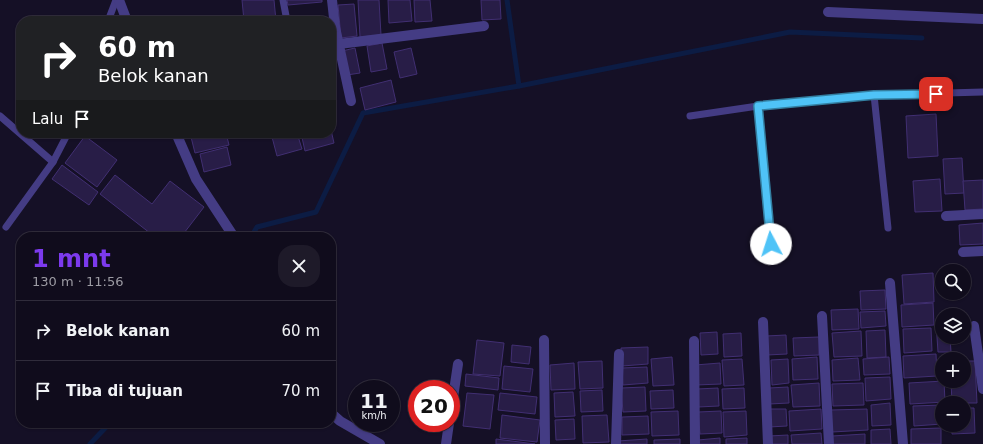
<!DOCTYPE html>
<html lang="id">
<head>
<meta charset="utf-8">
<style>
  body { margin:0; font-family:"DejaVu Sans",sans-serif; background:#1e1a29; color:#f1f3f6; height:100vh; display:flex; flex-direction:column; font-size:15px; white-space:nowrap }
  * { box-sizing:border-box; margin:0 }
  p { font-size:13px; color:#9c9ba3 }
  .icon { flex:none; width:22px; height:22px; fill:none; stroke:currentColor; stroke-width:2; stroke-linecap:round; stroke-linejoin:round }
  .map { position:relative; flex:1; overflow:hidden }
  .details { position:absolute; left:16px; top:232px; width:320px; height:196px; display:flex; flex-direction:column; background:#100c1c; border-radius:16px; box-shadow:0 1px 3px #0004,0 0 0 1px #302c3b }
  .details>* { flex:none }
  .guide { position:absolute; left:16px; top:16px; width:320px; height:122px; border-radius:16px; box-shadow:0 1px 3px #0004,0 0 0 1px #302c3b; background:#202124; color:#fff; overflow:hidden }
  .fabs { position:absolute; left:935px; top:264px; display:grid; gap:8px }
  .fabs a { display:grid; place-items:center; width:36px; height:36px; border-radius:50%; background:#100c1c; box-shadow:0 1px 3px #0004,0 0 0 1px #302c3b; font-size:20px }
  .speed { position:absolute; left:348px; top:380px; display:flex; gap:8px; font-size:20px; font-weight:700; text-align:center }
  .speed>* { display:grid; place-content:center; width:52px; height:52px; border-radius:50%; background:#100c1c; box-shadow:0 1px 3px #0004,0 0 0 1px #302c3b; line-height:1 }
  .speed small { font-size:10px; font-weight:400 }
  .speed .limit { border:6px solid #d22; background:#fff; color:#111 }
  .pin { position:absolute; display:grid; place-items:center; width:34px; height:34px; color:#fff; margin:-17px; border-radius:8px; box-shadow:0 2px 6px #0006 }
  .me { position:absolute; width:44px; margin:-22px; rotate:355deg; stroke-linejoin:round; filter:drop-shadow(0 0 3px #0008) }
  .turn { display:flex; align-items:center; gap:14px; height:84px; padding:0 16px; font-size:18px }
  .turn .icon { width:52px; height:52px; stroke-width:2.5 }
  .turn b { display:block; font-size:28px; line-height:34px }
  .then { display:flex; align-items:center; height:38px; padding:0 16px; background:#0003; gap:8px; font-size:15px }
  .round { display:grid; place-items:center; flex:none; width:42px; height:42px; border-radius:16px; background:#1e1a29 }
  .head { display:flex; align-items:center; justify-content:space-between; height:68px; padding:0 16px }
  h1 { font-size:24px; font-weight:600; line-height:30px; color:#7c3aed }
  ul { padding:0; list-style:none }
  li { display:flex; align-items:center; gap:12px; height:60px; padding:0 16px; border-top:1px solid #302c3b }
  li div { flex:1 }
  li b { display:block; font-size:15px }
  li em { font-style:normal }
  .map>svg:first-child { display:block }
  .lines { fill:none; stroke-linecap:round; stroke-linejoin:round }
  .stream { stroke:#0c1c44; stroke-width:5 }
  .building { fill:#281d47; stroke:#412f72 }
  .lane { stroke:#443c84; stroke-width:7 }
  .street { stroke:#443c84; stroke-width:10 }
  .route-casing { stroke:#337fa1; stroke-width:10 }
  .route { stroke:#4fc3f7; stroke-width:7 }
</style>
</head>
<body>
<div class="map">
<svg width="983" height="444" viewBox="0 0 983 444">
  <rect width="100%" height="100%" fill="#151026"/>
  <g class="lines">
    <g class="stream">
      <polyline points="507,0 519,86"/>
      <polyline points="251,237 257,227 316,212 363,113 519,86 790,32 922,38"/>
      <polyline points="90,444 110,423"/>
    </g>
  </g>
  <g class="building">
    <polygon points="242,0 274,0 276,21 244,21"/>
    <polygon points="287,0 322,0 322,2 288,5"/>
    <polygon points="358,0 379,0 381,35 360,37"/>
    <polygon points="388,0 410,0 412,21 389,23"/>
    <polygon points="414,0 430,0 432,21 415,22"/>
    <polygon points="481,0 500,0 501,19 482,20"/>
    <polygon points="354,4 357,36 341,38 338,5"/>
    <polygon points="331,38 335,67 331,68"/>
    <polygon points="382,43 387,69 371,72 367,46"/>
    <polygon points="355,48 360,73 347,75 342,51"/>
    <polygon points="411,48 417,74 400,78 394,52"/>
    <polygon points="391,80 396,102 365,110 360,88"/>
    <polygon points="936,114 938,156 908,158 906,116"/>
    <polygon points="331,130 334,143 305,151 301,133 331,133"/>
    <polygon points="190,133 226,133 229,145 195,153"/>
    <polygon points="288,133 297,133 302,149 277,156 272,137"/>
    <polygon points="85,136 117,160 97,187 65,163"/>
    <polygon points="227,147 231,165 204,172 200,154"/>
    <polygon points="962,158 964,193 945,194 943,159"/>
    <polygon points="62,165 98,192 89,205 52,179"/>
    <polygon points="115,175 152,204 170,181 204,207 181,237 155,237 100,194"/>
    <polygon points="940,179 942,211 915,212 913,181"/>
    <polygon points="983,180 983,209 965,210 963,181"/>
    <polygon points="983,223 983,244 960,245 959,225"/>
    <polygon points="933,273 934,302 904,304 902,275"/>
    <polygon points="885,290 886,309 861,310 860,291"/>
    <polygon points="933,303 934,325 902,327 901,305"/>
    <polygon points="858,309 859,329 832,330 831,310"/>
    <polygon points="885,311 886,326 861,328 860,312"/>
    <polygon points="936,322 942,322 942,337 950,337 951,352 938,352"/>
    <polygon points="931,328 932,351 904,353 903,329"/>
    <polygon points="885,330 886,357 867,358 866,331"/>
    <polygon points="861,331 862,356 834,357 832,333"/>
    <polygon points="717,332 718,354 701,355 700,333"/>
    <polygon points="741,333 742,356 724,357 723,334"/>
    <polygon points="786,335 787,354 767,355 766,336"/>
    <polygon points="819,337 819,355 794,356 793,338"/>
    <polygon points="477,340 504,343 500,376 473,374"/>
    <polygon points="512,345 531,347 529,364 511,362"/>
    <polygon points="648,347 648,364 622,366 621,348"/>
    <polygon points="936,354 937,376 904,378 903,356"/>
    <polygon points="672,357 674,385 653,386 651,359"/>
    <polygon points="817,357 818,379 793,380 792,359"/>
    <polygon points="889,357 890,374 864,375 863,359"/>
    <polygon points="858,358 860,380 833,381 832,360"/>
    <polygon points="742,359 744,385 724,386 722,360"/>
    <polygon points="788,359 789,383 772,385 771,360"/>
    <polygon points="602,361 603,388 580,389 578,362"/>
    <polygon points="964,361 975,361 977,403 952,403 951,381 964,381"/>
    <polygon points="574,363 575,389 551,390 550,365"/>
    <polygon points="720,363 721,384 696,385 695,365"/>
    <polygon points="504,366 533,369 530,392 502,389"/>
    <polygon points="647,367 648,383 623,385 622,368"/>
    <polygon points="466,374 499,378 498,390 465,386"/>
    <polygon points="890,377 891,399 866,401 865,378"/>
    <polygon points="944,381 945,402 910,404 909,383"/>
    <polygon points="819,383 820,406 793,407 791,385"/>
    <polygon points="863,383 864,405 833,406 832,384"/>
    <polygon points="645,387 646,411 623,412 621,388"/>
    <polygon points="788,387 789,403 769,404 769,388"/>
    <polygon points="718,388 719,406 698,407 697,389"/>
    <polygon points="744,388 745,408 723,409 722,389"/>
    <polygon points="602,390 603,411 581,412 580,391"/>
    <polygon points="673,390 674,408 651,409 650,391"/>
    <polygon points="573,392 575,416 555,417 554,393"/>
    <polygon points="467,393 494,395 490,429 463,426"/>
    <polygon points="500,393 537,397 535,414 498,410"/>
    <polygon points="890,403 891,425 872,426 871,405"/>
    <polygon points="942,405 942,424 914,426 913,406"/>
    <polygon points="964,408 974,408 975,433 952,434 952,425 964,425"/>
    <polygon points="769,409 786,409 787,426 769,427"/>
    <polygon points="821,409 822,429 790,431 789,411"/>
    <polygon points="867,409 868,430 832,432 831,410"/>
    <polygon points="678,411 679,435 652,436 651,412"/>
    <polygon points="721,411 722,433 700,434 698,412"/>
    <polygon points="746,411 747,435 724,437 723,412"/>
    <polygon points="502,415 540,420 537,442 500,438"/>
    <polygon points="607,415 609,442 583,443 582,416"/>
    <polygon points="648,416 649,434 622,435 622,417"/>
    <polygon points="574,419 575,439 556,440 555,420"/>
    <polygon points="941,428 941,444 911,444 911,429"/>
    <polygon points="890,429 891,444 871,444 871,430"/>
    <polygon points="821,433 822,444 792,444 791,435"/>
    <polygon points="865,434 865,444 833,444 832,436"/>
    <polygon points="788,435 788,444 769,444 769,436"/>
    <polygon points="720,438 720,444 698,444 698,440"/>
    <polygon points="747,438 747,444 726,444 726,439"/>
    <polygon points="496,439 535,444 496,444"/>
    <polygon points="647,439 647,444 619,444 618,441"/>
    <polygon points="680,439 680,444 654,444 654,440"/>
  </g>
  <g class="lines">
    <g class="lane">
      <polyline points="283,0 287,21"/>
      <polyline points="108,21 116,0"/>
      <polyline points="874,95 888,228"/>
      <polyline points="758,106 771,244"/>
      <polyline points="0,116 53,162"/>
      <polyline points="690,116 758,106 874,95 983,92"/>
      <polyline points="6,227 53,162 68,133"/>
    </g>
    <g class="street">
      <polyline points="119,0 127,21"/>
      <polyline points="828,12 983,19"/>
      <polyline points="335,27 351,101"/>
      <polyline points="331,28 335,27 332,0"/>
      <polyline points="339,44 484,26"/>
      <polyline points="176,133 196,179 234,237"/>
      <polyline points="946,216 983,214"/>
      <polyline points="963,252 983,251"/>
      <polyline points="890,283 903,444"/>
      <polyline points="822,316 829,444"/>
      <polyline points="763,322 768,444"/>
      <polyline points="974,326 983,389"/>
      <polyline points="544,340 545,444"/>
      <polyline points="694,341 695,444"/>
      <polyline points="451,411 458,364"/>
      <polyline points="331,413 340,421 380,444"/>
      <polyline points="446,444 449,423"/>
      <polyline points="616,444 619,354"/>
    </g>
  </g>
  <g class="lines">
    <g class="route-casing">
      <polyline id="route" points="771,244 758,106 874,95 936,94"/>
    </g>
    <use href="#route" class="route"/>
  </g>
</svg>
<div class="fabs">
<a><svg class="icon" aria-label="search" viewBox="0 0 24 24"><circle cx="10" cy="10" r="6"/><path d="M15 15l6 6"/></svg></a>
<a><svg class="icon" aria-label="layers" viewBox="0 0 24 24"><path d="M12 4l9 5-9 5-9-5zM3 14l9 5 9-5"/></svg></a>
<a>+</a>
<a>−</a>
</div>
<div class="speed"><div>11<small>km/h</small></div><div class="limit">20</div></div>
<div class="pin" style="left:936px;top:94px;background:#d93025"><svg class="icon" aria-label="arrive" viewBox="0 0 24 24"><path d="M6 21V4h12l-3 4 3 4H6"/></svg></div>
<svg class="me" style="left:771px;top:244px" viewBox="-20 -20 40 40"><circle r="19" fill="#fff"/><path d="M0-13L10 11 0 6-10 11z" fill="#4fc3f7"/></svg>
<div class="guide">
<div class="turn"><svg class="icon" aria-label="right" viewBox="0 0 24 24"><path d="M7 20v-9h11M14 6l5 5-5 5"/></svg><div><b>60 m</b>Belok kanan</div></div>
<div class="then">Lalu<svg class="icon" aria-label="arrive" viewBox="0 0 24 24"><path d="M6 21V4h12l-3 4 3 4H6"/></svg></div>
</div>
<section class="details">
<div class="head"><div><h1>1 mnt</h1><p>130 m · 11:56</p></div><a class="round"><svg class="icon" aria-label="close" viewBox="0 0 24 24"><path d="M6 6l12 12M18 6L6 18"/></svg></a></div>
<ul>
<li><svg class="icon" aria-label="right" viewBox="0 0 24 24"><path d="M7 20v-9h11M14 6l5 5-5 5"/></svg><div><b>Belok kanan</b></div><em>60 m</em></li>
<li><svg class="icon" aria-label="arrive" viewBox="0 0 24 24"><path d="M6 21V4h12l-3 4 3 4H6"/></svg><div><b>Tiba di tujuan</b></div><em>70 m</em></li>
</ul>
</section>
</div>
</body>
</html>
